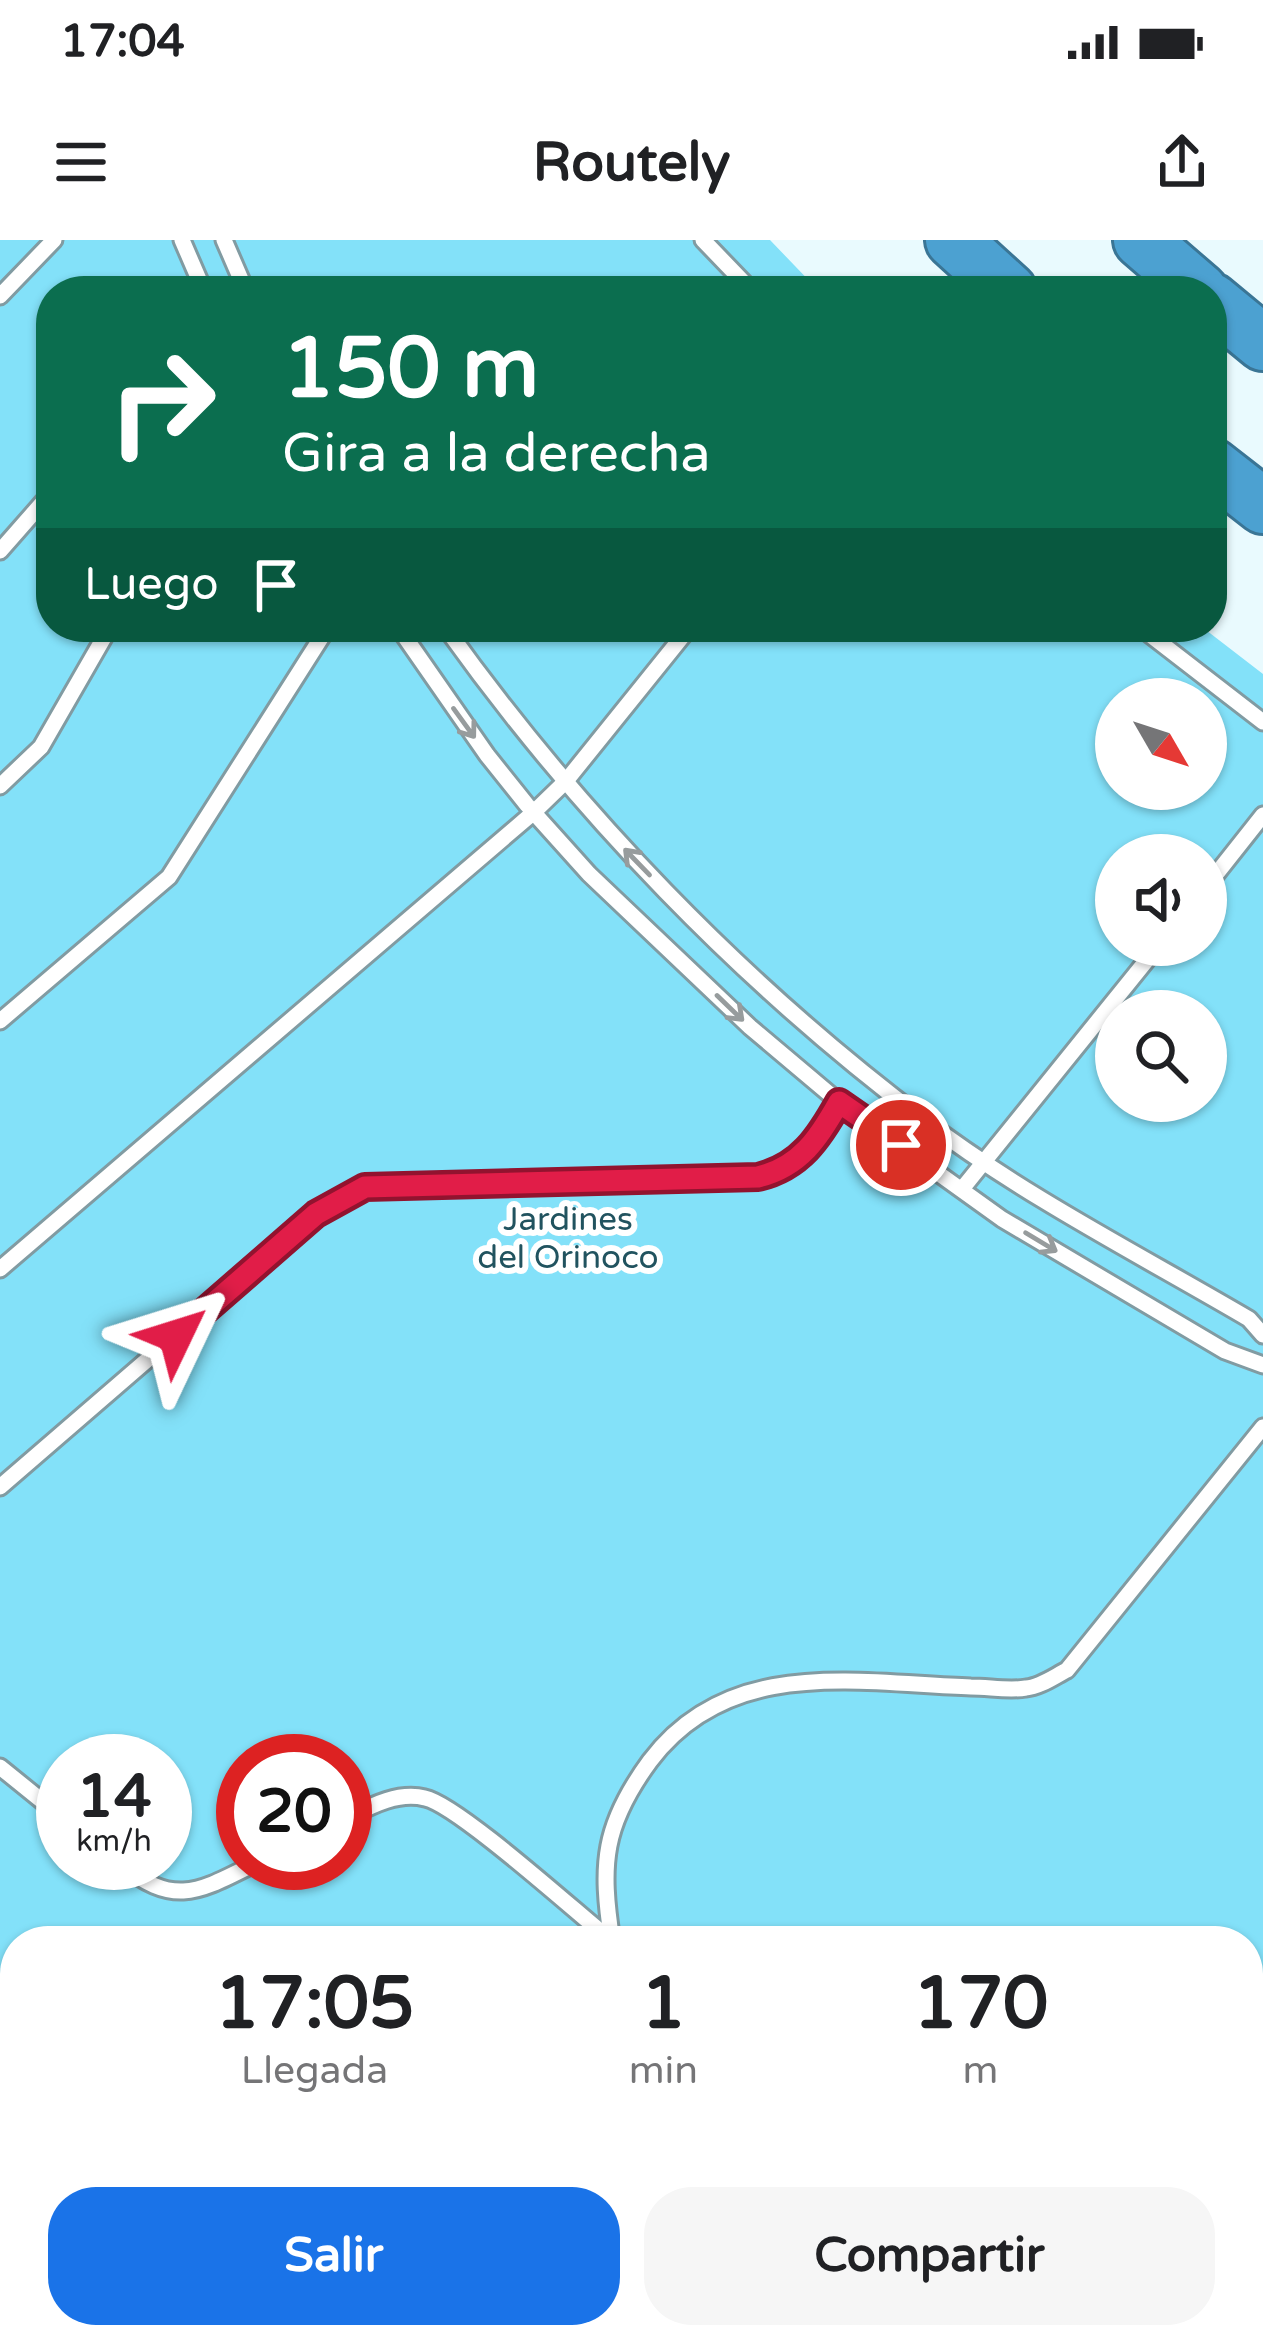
<!DOCTYPE html>
<html lang="es">
<head>
<meta charset="utf-8">
<style>
  body { margin:0; font-family:"Varela Round",sans-serif; background:#f6f6f6; color:#202124; height:100vh; display:flex; flex-direction:column; font-size:45px; white-space:nowrap }
  * { box-sizing:border-box; margin:0 }
  p { font-size:39px; color:#757577 }
  .icon { flex:none; width:66px; height:66px; fill:none; stroke:currentColor; stroke-width:2; stroke-linecap:round; stroke-linejoin:round }
  .map { position:relative; flex:1; overflow:hidden }
  .side { position:absolute; left:0px; top:1686px; width:1263px; height:423px; display:flex; flex-direction:column; background:#fff; border-radius:48px 48px 0 0; box-shadow:0 3px 9px #0004 }
  .side>* { flex:none }
  .top-card { position:absolute; left:36px; top:36px; width:1191px; height:366px; border-radius:48px; box-shadow:0 3px 9px #0004; background:#0b6e4f; color:#fff; overflow:hidden }
  .needle { width:78px; rotate:129deg }
  .controls { position:absolute; left:1095px; top:438px; display:grid; gap:24px }
  .controls a { display:grid; place-items:center; width:132px; height:132px; border-radius:50%; background:#fff; box-shadow:0 3px 9px #0004; font-size:60px }
  .speed { position:absolute; left:36px; top:1494px; display:flex; gap:24px; font-size:60px; font-weight:700; text-align:center }
  .speed>* { display:grid; place-content:center; width:156px; height:156px; border-radius:50%; background:#fff; box-shadow:0 3px 9px #0004; line-height:1 }
  .speed small { font-size:30px; font-weight:400 }
  .speed .limit { border:18px solid #d22; background:#fff; color:#111 }
  .pin { position:absolute; display:grid; place-items:center; width:102px; height:102px; color:#fff; margin:-51px; border:6px solid #fff; border-radius:50%; box-shadow:0 3px 12px #0007 }
  .me { position:absolute; width:132px; margin:-66px; rotate:49deg; stroke-linejoin:round; filter:drop-shadow(0 0 9px #0008) }
  .turn { display:flex; align-items:center; gap:42px; height:252px; padding:0 48px; font-size:54px }
  .turn .icon { width:156px; height:156px; stroke-width:2.5 }
  .turn b { display:block; font-size:84px; line-height:102px }
  .then { display:flex; align-items:center; height:114px; padding:0 48px; background:#0003; gap:24px; font-size:45px }
  .eta { display:flex; justify-content:space-evenly; align-items:center; height:204px; text-align:center }
  .eta b { font-size:72px; font-weight:700; line-height:84px }
  .primary-button { display:flex; gap:24px; margin-top:auto; padding:24px 48px }
  .primary-button a { flex:1; height:138px; border-radius:48px; background:#1a73e8; color:#fff; font-size:48px; font-weight:700; line-height:138px; text-align:center }
  .primary-button a+a { background:#f6f6f6; color:#202124 }
  .status { display:flex; justify-content:space-between; align-items:center; height:84px; padding:0 60px; background:#fff; direction:ltr }
  .status svg { height:33px; fill:currentColor }
  header { display:flex; justify-content:space-between; align-items:center; height:156px; padding:0 48px; background:#fff; font-size:54px; font-weight:700 }
  .map>svg:first-child { display:block }
  .green { fill:#83e1f9; fill-rule:evenodd }
  .lines { fill:none; stroke-linecap:round; stroke-linejoin:round }
  .service-casing { stroke:#819ba2; stroke-width:21 }
  .motorway-casing { stroke:#3a7595; stroke-width:60 }
  .service { stroke:#fff; stroke-width:15 }
  .motorway { stroke:#4ca1d1; stroke-width:54 }
  .oneway { stroke:#979c9d }
  .route-casing { stroke:#92132f; stroke-width:30 }
  .route { stroke:#e11d48; stroke-width:21 }
  .labels { text-anchor:middle; dominant-baseline:central; stroke-width:12; stroke-linejoin:round; paint-order:stroke }
  .park-label { font-size:33px; fill:#21535f; stroke:#fff }
</style>
</head>
<body>
<div class="status"><b>17:04</b><svg viewBox="0 0 49 12"><path d="M0 12V9h3v3zM5 12V6h3v6zM10 12V3h3v9zM15 12V0h3v12zM26 1h20v11H26zM47 4h2v5h-2z"/></svg></div>
<header><svg class="icon" aria-label="menu" viewBox="0 0 24 24"><path d="M4 6h16M4 12h16M4 18h16"/></svg>Routely<svg class="icon" aria-label="share" viewBox="0 0 24 24"><path d="M12 15V3M7 8l5-5 5 5M5 13v7h14v-7"/></svg></header>
<div class="map">
<svg width="1263" height="2108" viewBox="0 0 1263 2108">
  <rect width="100%" height="100%" fill="#e9fafe"/>
  <path class="green" d="M0 0H770L819 51H51V387H1202L1263 434V2108H0ZM1116 459H1206V549H1116ZM1116 615H1206V705H1116ZM1116 771H1206V861H1116ZM63 1521H165V1623H63ZM243 1521H345V1623H243ZM15 1701H1248V2094H15Z"/>
  <g class="lines">
    <g class="service-casing">
      <g id="service">
        <polyline points="182,0 204,51"/>
        <polyline points="224,0 246,51"/>
        <polyline points="703,0 752,51"/>
        <polyline points="0,56 54,0"/>
        <polyline points="0,311 51,253"/>
        <polyline points="398,387 487,515 527,565 589,634 750,787 839,862 1002,979 1225,1111 1263,1125"/>
        <path d="M445 387C578 573 741 742 924 880 1024 956 1140 1015 1249 1079L1263 1095"/>
        <polyline points="1140,387 1263,482"/>
        <polyline points="0,546 41,507 110,387"/>
        <polyline points="1206,647 1263,575"/>
        <polyline points="0,781 169,637 328,387"/>
        <polyline points="962,949 1159,705"/>
        <polyline points="0,1029 534,572 566,541 690,387"/>
        <path d="M0 1247 316 974 365 947 758 937C800 927 819 898 839 862"/>
        <polyline points="0,1527 63,1578"/>
        <path d="M345 1579C369 1567 397 1551 425 1558 458 1565 578 1674 612 1701"/>
        <path d="M119 1623C175 1668 198 1652 256 1623"/>
        <path d="M612 1701C600 1624 603 1585 650 1521 729 1416 857 1443 971 1447 989 1447 1009 1451 1026 1448 1040 1447 1055 1436 1067 1430L1263 1187"/>
        <polyline points="0,1876 15,1888"/>
        <polyline points="271,2094 288,2108"/>
        <polyline points="1099,2094 1119,2108"/>
      </g>
    </g>
    <g class="motorway-casing">
      <g id="motorway">
        <polyline points="953,0 1009,51"/>
        <polyline points="1141,0 1200,51"/>
        <polyline points="1212,61 1263,103"/>
        <polyline points="1212,226 1263,266"/>
      </g>
    </g>
    <use href="#service" class="service"/>
    <use href="#motorway" class="motorway"/>
  </g>
  <defs><path id="oneway-shaft" d="M-6 0H5M1.5-3L5.5 0L1.5 3" fill="none" stroke-width="1.6" stroke-linecap="round" stroke-linejoin="round" transform="scale(3)"/></defs>
  <g class="oneway">
    <use href="#oneway-shaft" transform="translate(464 483) rotate(54)"/>
    <use href="#oneway-shaft" transform="translate(637 622) rotate(-134)"/>
    <use href="#oneway-shaft" transform="translate(730 768) rotate(44)"/>
    <use href="#oneway-shaft" transform="translate(1041 1002) rotate(31)"/>
  </g>
  <g class="lines">
    <g class="route-casing">
      <path id="route" d="M176 1096 316 974 365 947 758 937C800 927 819 898 839 862L901 905"/>
    </g>
    <use href="#route" class="route"/>
  </g>
  <g class="labels">
    <g class="park-label">
      <text x="568" y="979">Jardines<tspan x="568" dy="38">del Orinoco</tspan></text>
    </g>
  </g>
</svg>
<div class="controls">
<a><svg class="needle" viewBox="-14 -14 28 28"><path d="M0-13l5 13h-10z" fill="#e53935"/><path d="M0 13l5-13h-10z" fill="#757577"/></svg></a>
<a><svg class="icon" aria-label="sound" viewBox="0 0 24 24"><path d="M4 9h4l5-4v14l-5-4H4zM17 9q2 3 0 6"/></svg></a>
<a><svg class="icon" aria-label="search" viewBox="0 0 24 24"><circle cx="10" cy="10" r="6"/><path d="M15 15l6 6"/></svg></a>
</div>
<div class="speed"><div>14<small>km/h</small></div><div class="limit">20</div></div>
<div class="pin" style="left:901px;top:905px;background:#d93025"><svg class="icon" aria-label="arrive" viewBox="0 0 24 24"><path d="M6 21V4h12l-3 4 3 4H6"/></svg></div>
<svg class="me" style="left:176px;top:1096px" viewBox="-20 -20 40 40"><path d="M0-17L14 15 0 8-14 15z" fill="#e11d48" stroke="#fff" stroke-width="4"/></svg>
<div class="top-card">
<div class="turn"><svg class="icon" aria-label="right" viewBox="0 0 24 24"><path d="M7 20v-9h11M14 6l5 5-5 5"/></svg><div><b>150 m</b>Gira a la derecha</div></div>
<div class="then">Luego<svg class="icon" aria-label="arrive" viewBox="0 0 24 24"><path d="M6 21V4h12l-3 4 3 4H6"/></svg></div>
</div>
<section class="side">
<div class="eta">
<div><b>17:05</b><p>Llegada</p></div>
<div><b>1</b><p>min</p></div>
<div><b>170</b><p>m</p></div>
</div>
<div class="primary-button"><a>Salir</a><a>Compartir</a></div>
</section>
</div>
</body>
</html>
